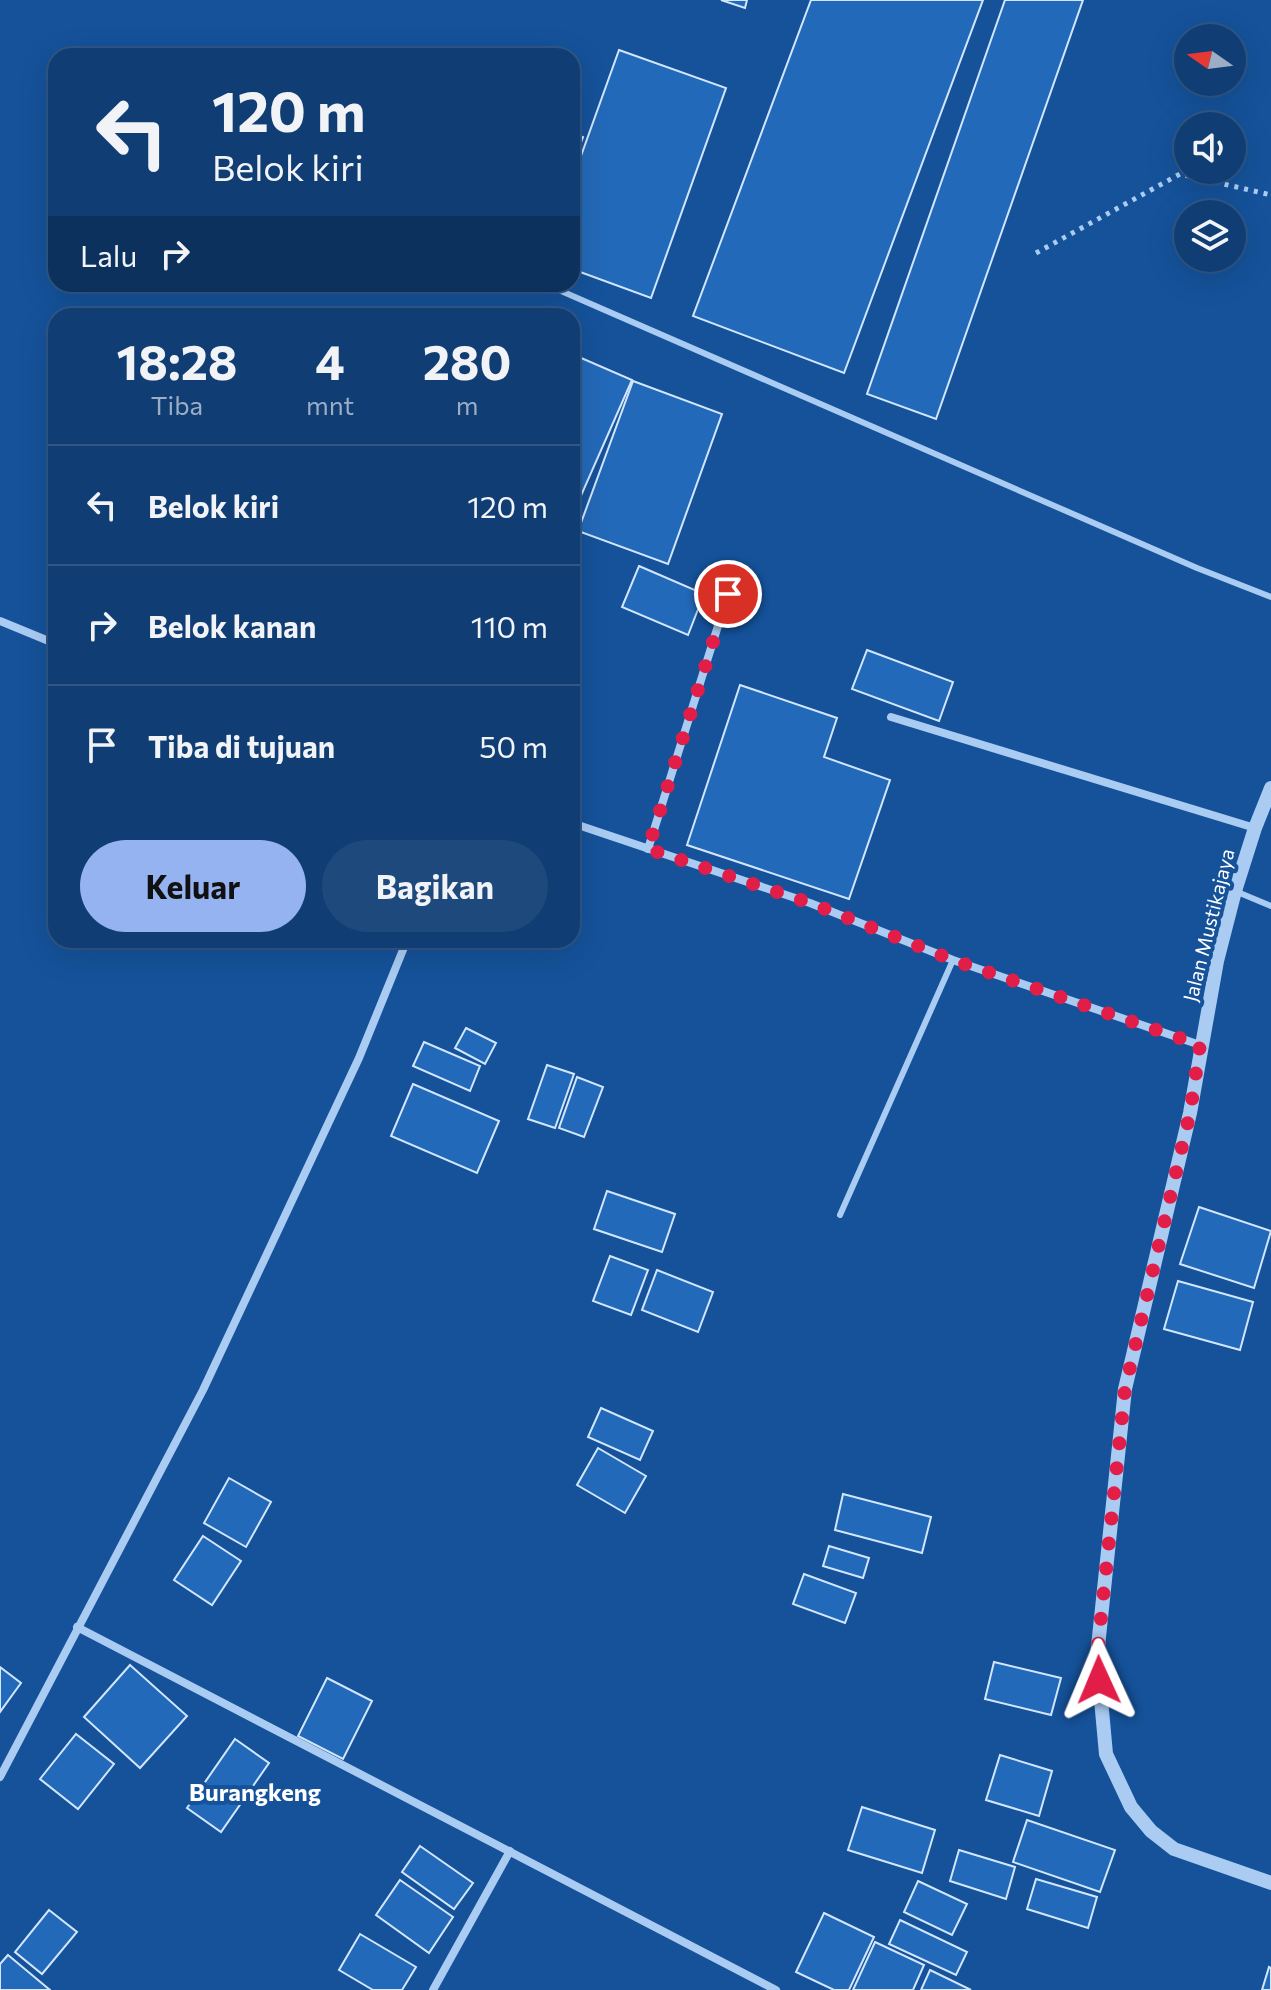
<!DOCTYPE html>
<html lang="id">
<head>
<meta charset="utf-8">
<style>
  body { margin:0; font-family:Commissioner,sans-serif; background:#1e497c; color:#f1f3f6; height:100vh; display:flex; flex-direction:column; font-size:30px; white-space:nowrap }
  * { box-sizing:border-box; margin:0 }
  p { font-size:26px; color:#9caec5 }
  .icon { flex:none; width:44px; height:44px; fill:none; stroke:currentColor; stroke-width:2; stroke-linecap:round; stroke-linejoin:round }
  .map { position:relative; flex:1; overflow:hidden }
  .sheet { position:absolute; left:48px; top:308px; width:532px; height:640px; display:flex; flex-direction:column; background:#103e74; border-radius:24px; box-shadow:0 8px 32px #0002,0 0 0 2px #305786 }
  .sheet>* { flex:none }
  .banner { position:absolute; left:48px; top:48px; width:532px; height:244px; border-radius:24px; box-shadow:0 8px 32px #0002,0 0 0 2px #305786; background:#103e74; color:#f1f3f6; overflow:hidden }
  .needle { width:52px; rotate:284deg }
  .controls { position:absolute; left:1174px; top:24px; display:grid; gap:16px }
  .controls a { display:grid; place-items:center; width:72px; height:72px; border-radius:50%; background:#103e74; box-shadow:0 8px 32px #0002,0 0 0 2px #305786; font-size:40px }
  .pin { position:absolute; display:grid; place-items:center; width:68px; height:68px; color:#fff; margin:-34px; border:4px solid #fff; border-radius:50%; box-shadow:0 2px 8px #0007 }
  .me { position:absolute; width:88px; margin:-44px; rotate:359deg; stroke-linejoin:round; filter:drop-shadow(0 0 6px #0008) }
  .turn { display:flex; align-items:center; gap:28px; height:168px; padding:0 32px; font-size:36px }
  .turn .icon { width:104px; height:104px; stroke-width:2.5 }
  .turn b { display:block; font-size:56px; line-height:68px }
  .then { display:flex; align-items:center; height:76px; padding:0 32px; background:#0003; gap:16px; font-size:30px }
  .eta { display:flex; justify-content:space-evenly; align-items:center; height:136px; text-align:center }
  .eta b { font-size:48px; font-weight:700; line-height:56px }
  .button { display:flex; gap:16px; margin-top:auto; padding:16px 32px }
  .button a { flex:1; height:92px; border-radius:48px; background:#95b2f1; color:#111; font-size:32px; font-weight:700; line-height:92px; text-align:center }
  .button a+a { background:#1e497c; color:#f1f3f6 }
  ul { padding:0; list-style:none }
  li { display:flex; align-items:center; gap:24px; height:120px; padding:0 32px; border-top:2px solid #305786 }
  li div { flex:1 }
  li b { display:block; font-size:30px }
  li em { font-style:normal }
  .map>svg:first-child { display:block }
  .building { fill:#2369b9; stroke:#d2e6fd; stroke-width:2 }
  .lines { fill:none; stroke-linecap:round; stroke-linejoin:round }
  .path { stroke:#aaccf3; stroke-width:5; stroke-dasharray:4 6; stroke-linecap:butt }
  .service { stroke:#aaccf3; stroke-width:6 }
  .minor { stroke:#aaccf3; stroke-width:8 }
  .tertiary { stroke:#aaccf3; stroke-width:14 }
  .route { stroke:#e11d48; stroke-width:14; stroke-dasharray:0 25.2 }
  .labels { text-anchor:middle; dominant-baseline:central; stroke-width:8; stroke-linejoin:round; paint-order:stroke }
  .street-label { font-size:20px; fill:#fff; stroke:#15529a }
  .quarter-label { font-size:24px; font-weight:bold; fill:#fff; stroke:#15529a }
</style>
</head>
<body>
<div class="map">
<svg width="1271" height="1990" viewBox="0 0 1271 1990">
  <rect width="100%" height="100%" fill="#15529a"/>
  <g class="building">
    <polygon points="721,0 747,0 745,8"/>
    <polygon points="811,0 983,0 844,373 693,316"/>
    <polygon points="1005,0 1083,0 936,419 867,394"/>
    <polygon points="619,50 726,88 651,298 572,269 572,181"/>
    <polygon points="572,133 583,137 572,167"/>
    <polygon points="572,354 632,380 572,516"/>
    <polygon points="633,381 722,414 668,564 578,531"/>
    <polygon points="639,566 704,594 688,635 622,607"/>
    <polygon points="867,650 953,682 939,721 852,689"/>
    <polygon points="740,685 837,718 824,757 890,780 849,899 687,845"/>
    <polygon points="466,1028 496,1043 485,1064 455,1048"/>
    <polygon points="424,1042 480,1066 470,1091 413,1066"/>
    <polygon points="547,1065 574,1074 555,1128 528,1119"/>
    <polygon points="577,1077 603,1087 584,1137 559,1128"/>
    <polygon points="413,1084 499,1121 477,1173 391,1136"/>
    <polygon points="607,1191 675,1214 662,1252 594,1229"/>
    <polygon points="1199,1207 1271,1231 1254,1288 1180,1264"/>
    <polygon points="610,1256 648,1270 631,1315 593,1301"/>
    <polygon points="657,1270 713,1292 698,1332 642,1310"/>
    <polygon points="1178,1281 1253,1302 1240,1350 1164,1329"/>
    <polygon points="601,1408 653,1431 640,1460 588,1437"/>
    <polygon points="598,1448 646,1476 625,1513 577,1485"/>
    <polygon points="229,1478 271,1502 246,1547 204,1523"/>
    <polygon points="843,1494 931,1517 922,1553 835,1530"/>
    <polygon points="203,1536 241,1561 212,1605 174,1580"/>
    <polygon points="829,1546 869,1558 863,1578 823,1566"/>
    <polygon points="804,1574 856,1593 845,1623 793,1604"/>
    <polygon points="994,1662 1061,1678 1051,1715 985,1699"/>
    <polygon points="130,1665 187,1716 140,1768 84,1717"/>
    <polygon points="0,1667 21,1683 0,1712"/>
    <polygon points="327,1678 372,1701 343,1759 298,1736"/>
    <polygon points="76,1734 114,1764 78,1809 40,1779"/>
    <polygon points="235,1739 269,1763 221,1832 187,1808"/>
    <polygon points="1000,1755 1052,1771 1039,1816 986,1800"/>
    <polygon points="862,1807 935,1830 922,1873 848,1850"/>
    <polygon points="1027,1820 1115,1850 1100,1892 1013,1862"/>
    <polygon points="420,1846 473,1883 454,1909 402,1872"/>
    <polygon points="959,1850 1015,1867 1006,1899 950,1881"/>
    <polygon points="1036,1879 1097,1897 1088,1928 1027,1909"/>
    <polygon points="400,1880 453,1917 429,1953 376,1915"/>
    <polygon points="918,1881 967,1904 952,1935 904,1912"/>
    <polygon points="49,1910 77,1932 42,1974 15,1952"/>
    <polygon points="824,1913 874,1937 849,1990 834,1990 796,1972"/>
    <polygon points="900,1920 967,1952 956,1975 889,1944"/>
    <polygon points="360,1934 416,1967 402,1990 373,1990 339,1970"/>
    <polygon points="875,1942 924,1965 913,1990 853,1990"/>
    <polygon points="8,1955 50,1990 0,1990 0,1964"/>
    <polygon points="1269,1967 1271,1968 1271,1990 1262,1990"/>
    <polygon points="930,1970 971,1990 921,1990"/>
  </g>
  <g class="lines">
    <polyline class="path" points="1036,253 1180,174 1271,195"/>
    <g class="service">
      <polyline points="545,284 1197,568 1271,597"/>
      <polyline points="1235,891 1271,906"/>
      <polyline points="840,1215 953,960"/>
    </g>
    <g class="minor">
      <polyline points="0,621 56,644"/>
      <polyline points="891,717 1255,828"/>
      <polyline points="572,823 810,903 953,960 1200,1045"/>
      <polyline points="648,849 728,594"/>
      <polyline points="77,1627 776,1990"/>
      <polyline points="0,1777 203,1390 359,1058 407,940"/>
      <polyline points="433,1990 510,1851"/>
    </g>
    <polyline class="tertiary" points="1271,788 1255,828 1235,891 1217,961 1190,1113 1125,1389 1097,1656 1106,1754 1131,1807 1151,1831 1174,1849 1271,1883"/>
  </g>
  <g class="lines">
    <polyline class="route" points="728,594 648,849 810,903 953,960 1200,1045 1190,1113 1125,1389 1097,1656 1099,1680"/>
  </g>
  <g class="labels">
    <g class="street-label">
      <text transform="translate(1208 925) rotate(-76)">Jalan Mustikajaya</text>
    </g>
    <g class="quarter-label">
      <text x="255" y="1791">Burangkeng</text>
    </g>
  </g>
</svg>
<div class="controls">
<a><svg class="needle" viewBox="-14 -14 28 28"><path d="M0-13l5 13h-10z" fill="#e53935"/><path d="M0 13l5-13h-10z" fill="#9caec5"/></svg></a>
<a><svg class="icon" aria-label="sound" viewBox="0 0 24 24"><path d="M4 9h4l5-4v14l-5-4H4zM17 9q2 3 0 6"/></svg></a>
<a><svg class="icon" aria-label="layers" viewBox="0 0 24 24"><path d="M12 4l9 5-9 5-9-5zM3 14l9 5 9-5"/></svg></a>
</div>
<div class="pin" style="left:728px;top:594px;background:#d93025"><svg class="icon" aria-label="arrive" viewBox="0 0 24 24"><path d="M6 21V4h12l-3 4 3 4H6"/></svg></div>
<svg class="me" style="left:1099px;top:1680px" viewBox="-20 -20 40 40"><path d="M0-17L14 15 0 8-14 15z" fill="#e11d48" stroke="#fff" stroke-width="4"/></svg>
<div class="banner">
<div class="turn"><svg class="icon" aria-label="left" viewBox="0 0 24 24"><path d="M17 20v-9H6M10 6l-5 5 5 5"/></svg><div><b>120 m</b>Belok kiri</div></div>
<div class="then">Lalu<svg class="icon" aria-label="right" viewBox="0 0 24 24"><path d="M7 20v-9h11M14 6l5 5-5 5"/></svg></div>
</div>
<section class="sheet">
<div class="eta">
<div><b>18:28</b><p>Tiba</p></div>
<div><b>4</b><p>mnt</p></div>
<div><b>280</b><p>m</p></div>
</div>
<ul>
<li><svg class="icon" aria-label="left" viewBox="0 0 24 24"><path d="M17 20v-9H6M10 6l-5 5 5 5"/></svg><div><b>Belok kiri</b></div><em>120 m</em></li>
<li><svg class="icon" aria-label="right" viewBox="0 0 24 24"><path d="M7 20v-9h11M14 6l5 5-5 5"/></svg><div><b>Belok kanan</b></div><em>110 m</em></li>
<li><svg class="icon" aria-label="arrive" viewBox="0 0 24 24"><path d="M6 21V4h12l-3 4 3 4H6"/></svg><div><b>Tiba di tujuan</b></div><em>50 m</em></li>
</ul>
<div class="button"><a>Keluar</a><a>Bagikan</a></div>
</section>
</div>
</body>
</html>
